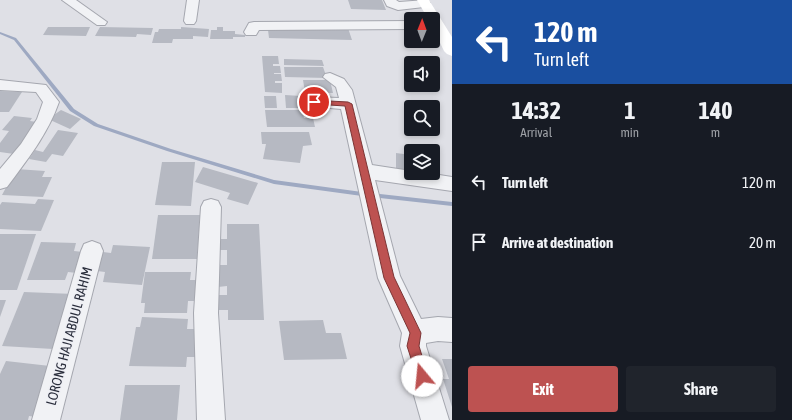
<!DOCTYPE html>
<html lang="en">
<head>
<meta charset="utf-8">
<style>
  body { margin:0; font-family:"Asap Condensed",sans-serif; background:#20242c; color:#f1f3f6; height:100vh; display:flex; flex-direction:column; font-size:15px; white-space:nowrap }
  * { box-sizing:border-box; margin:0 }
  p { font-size:13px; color:#9ea1a6 }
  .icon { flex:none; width:22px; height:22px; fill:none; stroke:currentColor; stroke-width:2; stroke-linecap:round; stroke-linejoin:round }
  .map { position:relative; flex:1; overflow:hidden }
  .sheet { display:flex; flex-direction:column; background:#171b24; width:340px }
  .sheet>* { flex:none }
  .guide { background:#1a4fa0; color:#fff; overflow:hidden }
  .needle { width:26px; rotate:1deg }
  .fabs { position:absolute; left:404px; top:12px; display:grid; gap:8px }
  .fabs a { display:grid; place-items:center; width:36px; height:36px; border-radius:4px; background:#171b24; box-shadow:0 2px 6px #0003; font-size:20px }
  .pin { position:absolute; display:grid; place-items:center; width:34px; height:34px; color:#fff; margin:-17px; border:2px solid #fff; border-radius:50%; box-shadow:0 1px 4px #0007 }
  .me { position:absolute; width:44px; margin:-22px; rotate:343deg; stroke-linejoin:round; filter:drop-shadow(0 0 3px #0008) }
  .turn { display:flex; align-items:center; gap:14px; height:84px; padding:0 16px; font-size:18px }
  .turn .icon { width:52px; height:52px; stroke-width:2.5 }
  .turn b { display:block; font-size:28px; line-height:34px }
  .eta { display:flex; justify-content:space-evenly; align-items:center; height:68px; text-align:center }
  .eta b { font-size:24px; font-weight:700; line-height:28px }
  .button { display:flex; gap:8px; margin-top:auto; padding:8px 16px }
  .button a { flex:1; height:46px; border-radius:4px; background:#bd5251; color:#fff; font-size:16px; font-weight:700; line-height:46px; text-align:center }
  .button a+a { background:#20242c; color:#f1f3f6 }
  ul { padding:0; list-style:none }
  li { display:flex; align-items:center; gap:12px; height:60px; padding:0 16px }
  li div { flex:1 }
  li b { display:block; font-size:15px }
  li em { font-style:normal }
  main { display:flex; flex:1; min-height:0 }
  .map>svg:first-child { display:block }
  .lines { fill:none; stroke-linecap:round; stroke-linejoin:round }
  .stream { fill:#9ea9c2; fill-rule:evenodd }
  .building { fill:#b6b9c2 }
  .street-casing { stroke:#a5a7af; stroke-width:2 }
  .street { fill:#f1f2f5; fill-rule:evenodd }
  .secondary { fill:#fff; fill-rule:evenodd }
  .route { fill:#bd5251; stroke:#7b3535 }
  .labels { text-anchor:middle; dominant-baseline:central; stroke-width:3; stroke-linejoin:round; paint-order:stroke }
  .near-street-label { font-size:14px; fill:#292d3b; stroke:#eeeff4 }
</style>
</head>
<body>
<main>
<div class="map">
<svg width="452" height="420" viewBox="0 0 452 420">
  <rect width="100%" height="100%" fill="#dfe0e6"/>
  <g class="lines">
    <polygon class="stream" points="0,32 16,38 74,109 98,124 171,149 274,180 362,192 452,202 452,206 362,196 274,184 167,151 94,126 70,111 14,40 0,34"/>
  </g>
  <g class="building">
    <polygon points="348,0 382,0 386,10 351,9"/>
    <polygon points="48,27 90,27 86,36 43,35"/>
    <polygon points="100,27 153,28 151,35 137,34 136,37 95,36"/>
    <polygon points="181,27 209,29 208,37 193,36 193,39 173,39 172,43 152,43 155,32 158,32 159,29 181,29"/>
    <polygon points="217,27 223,27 223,31 235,31 235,34 245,35 245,37 233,37 233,39 210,39 211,30 217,30"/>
    <polygon points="348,28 352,40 269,38 268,30"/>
    <polygon points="262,56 278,56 279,64 273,64 273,66 280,66 281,73 274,73 274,74 281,74 282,81 275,81 275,83 282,83 282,93 265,92"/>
    <polygon points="284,59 322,60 324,66 284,65"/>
    <polygon points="284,67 323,67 327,78 285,77"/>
    <polygon points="303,80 330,80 333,93 305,92"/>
    <polygon points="0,91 22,92 9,112 0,112"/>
    <polygon points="285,95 301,96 303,108 286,108"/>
    <polygon points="264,96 276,96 277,108 265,108"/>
    <polygon points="61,110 81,119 70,129 48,119"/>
    <polygon points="265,110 302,110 304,118 313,118 315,127 267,127"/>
    <polygon points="14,116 32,118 30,121 37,122 14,154 0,152 0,143 9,131 2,130"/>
    <polygon points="58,130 78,133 63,156 52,154 46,162 29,159 35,150 43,152"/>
    <polygon points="261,132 309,132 312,145 303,146 300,163 263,159 266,144 262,144"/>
    <polygon points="396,153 411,155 411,173 396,171"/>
    <polygon points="162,162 195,162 191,206 155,205"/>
    <polygon points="203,167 258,183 248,205 227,199 230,193 195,182"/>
    <polygon points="16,169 45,171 42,177 52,177 43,197 2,195"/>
    <polygon points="38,199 54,200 41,231 0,229 0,205 2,202 35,204"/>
    <polygon points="158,215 200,215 197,259 152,259"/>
    <polygon points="227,224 259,224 264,320 228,320 228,310 218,310 219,295 227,295 227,286 218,287 218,265 227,265 227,250 219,250 220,239 227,239"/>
    <polygon points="0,234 36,234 17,290 0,290"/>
    <polygon points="41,242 76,243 74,251 83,252 77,273 68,272 65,280 27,280"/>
    <polygon points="113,245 150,247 142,285 103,282 105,272 97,271 103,252 111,253"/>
    <polygon points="145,272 191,272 190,280 197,280 196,301 188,301 187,313 144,313 145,303 141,303"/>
    <polygon points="24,292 74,294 53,349 2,346"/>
    <polygon points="0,300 6,300 0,317"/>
    <polygon points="142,317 188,319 187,329 197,329 195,357 187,357 186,367 129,366 136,327 140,327"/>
    <polygon points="323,320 326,333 341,333 347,359 284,360 279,321"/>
    <polygon points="442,359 452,359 452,407 443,379 449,379"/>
    <polygon points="6,361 50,366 42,418 29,416 28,420 0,420 0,374"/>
    <polygon points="125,385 180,385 177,420 120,420"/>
  </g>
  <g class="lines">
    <g class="street-casing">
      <g id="street">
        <polygon points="62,0 76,0 107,22 105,25 97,25"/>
        <polygon points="187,0 199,0 196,21 194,24 186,24 184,21"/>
        <polygon points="384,0 396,0 399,2 426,0 430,3 428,6 424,7 398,10 387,6"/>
        <polygon points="411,21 411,29 259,30 256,35 246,35 244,32 249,23 254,22"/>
        <polygon points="330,73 344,79 352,90 372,165 411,171 411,173 427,173 452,177 452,191 375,180 400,276 421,319 438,317 452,318 452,342 438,341 426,343 426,346 449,420 421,420 400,346 402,333 378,278 341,109 308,106 306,102 308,98 314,97 339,98 336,87 323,77 325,74"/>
        <path d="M0 80 46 85 59 102C48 134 27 160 7 187L0 189V169L21 144 37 119 43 102 36 92 0 90Z"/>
        <polygon points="211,199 218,201 221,207 218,313 225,420 197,420 194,313 201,207 204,201"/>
        <polygon points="92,241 100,244 103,251 60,420 32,420 81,251 84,244"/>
      </g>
    </g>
    <use href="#street" class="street"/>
    <polygon class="secondary" points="417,0 429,0 452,37 452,56 447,54 444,51 433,28 433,19 428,19"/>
  </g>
  <polygon class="route" points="311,100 348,102 352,104 394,277 421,333 419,346 428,376 426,380 422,382 418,380 407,346 410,333 384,278 345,106 314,104 310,102"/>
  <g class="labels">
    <g class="near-street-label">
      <text transform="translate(69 336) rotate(-75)">LORONG HAJI ABDUL RAHIM</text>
    </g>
  </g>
</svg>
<div class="fabs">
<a><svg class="needle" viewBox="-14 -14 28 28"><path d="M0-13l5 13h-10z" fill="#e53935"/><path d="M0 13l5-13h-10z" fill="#9ea1a6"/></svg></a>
<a><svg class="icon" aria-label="sound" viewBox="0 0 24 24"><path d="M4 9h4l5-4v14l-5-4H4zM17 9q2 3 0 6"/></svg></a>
<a><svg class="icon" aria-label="search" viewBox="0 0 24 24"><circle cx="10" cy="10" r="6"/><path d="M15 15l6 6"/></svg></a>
<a><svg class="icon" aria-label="layers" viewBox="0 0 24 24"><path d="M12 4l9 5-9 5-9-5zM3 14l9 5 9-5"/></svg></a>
</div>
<div class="pin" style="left:314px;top:102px;background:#d93025"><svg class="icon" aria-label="arrive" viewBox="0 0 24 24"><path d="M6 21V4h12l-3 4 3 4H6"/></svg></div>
<svg class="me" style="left:422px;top:376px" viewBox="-20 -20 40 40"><circle r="19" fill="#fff"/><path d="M0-13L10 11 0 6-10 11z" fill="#bd5251"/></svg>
</div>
<section class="sheet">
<div class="guide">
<div class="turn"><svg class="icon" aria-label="left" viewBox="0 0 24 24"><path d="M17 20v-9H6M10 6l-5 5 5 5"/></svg><div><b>120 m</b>Turn left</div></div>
</div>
<div class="eta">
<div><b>14:32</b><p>Arrival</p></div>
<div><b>1</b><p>min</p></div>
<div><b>140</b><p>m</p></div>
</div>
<ul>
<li><svg class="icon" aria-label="left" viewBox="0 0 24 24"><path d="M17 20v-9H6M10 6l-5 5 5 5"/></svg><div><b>Turn left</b></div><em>120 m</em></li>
<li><svg class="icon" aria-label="arrive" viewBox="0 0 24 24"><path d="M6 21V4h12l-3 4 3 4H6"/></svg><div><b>Arrive at destination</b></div><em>20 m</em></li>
</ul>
<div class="button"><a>Exit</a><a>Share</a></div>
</section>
</main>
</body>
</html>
